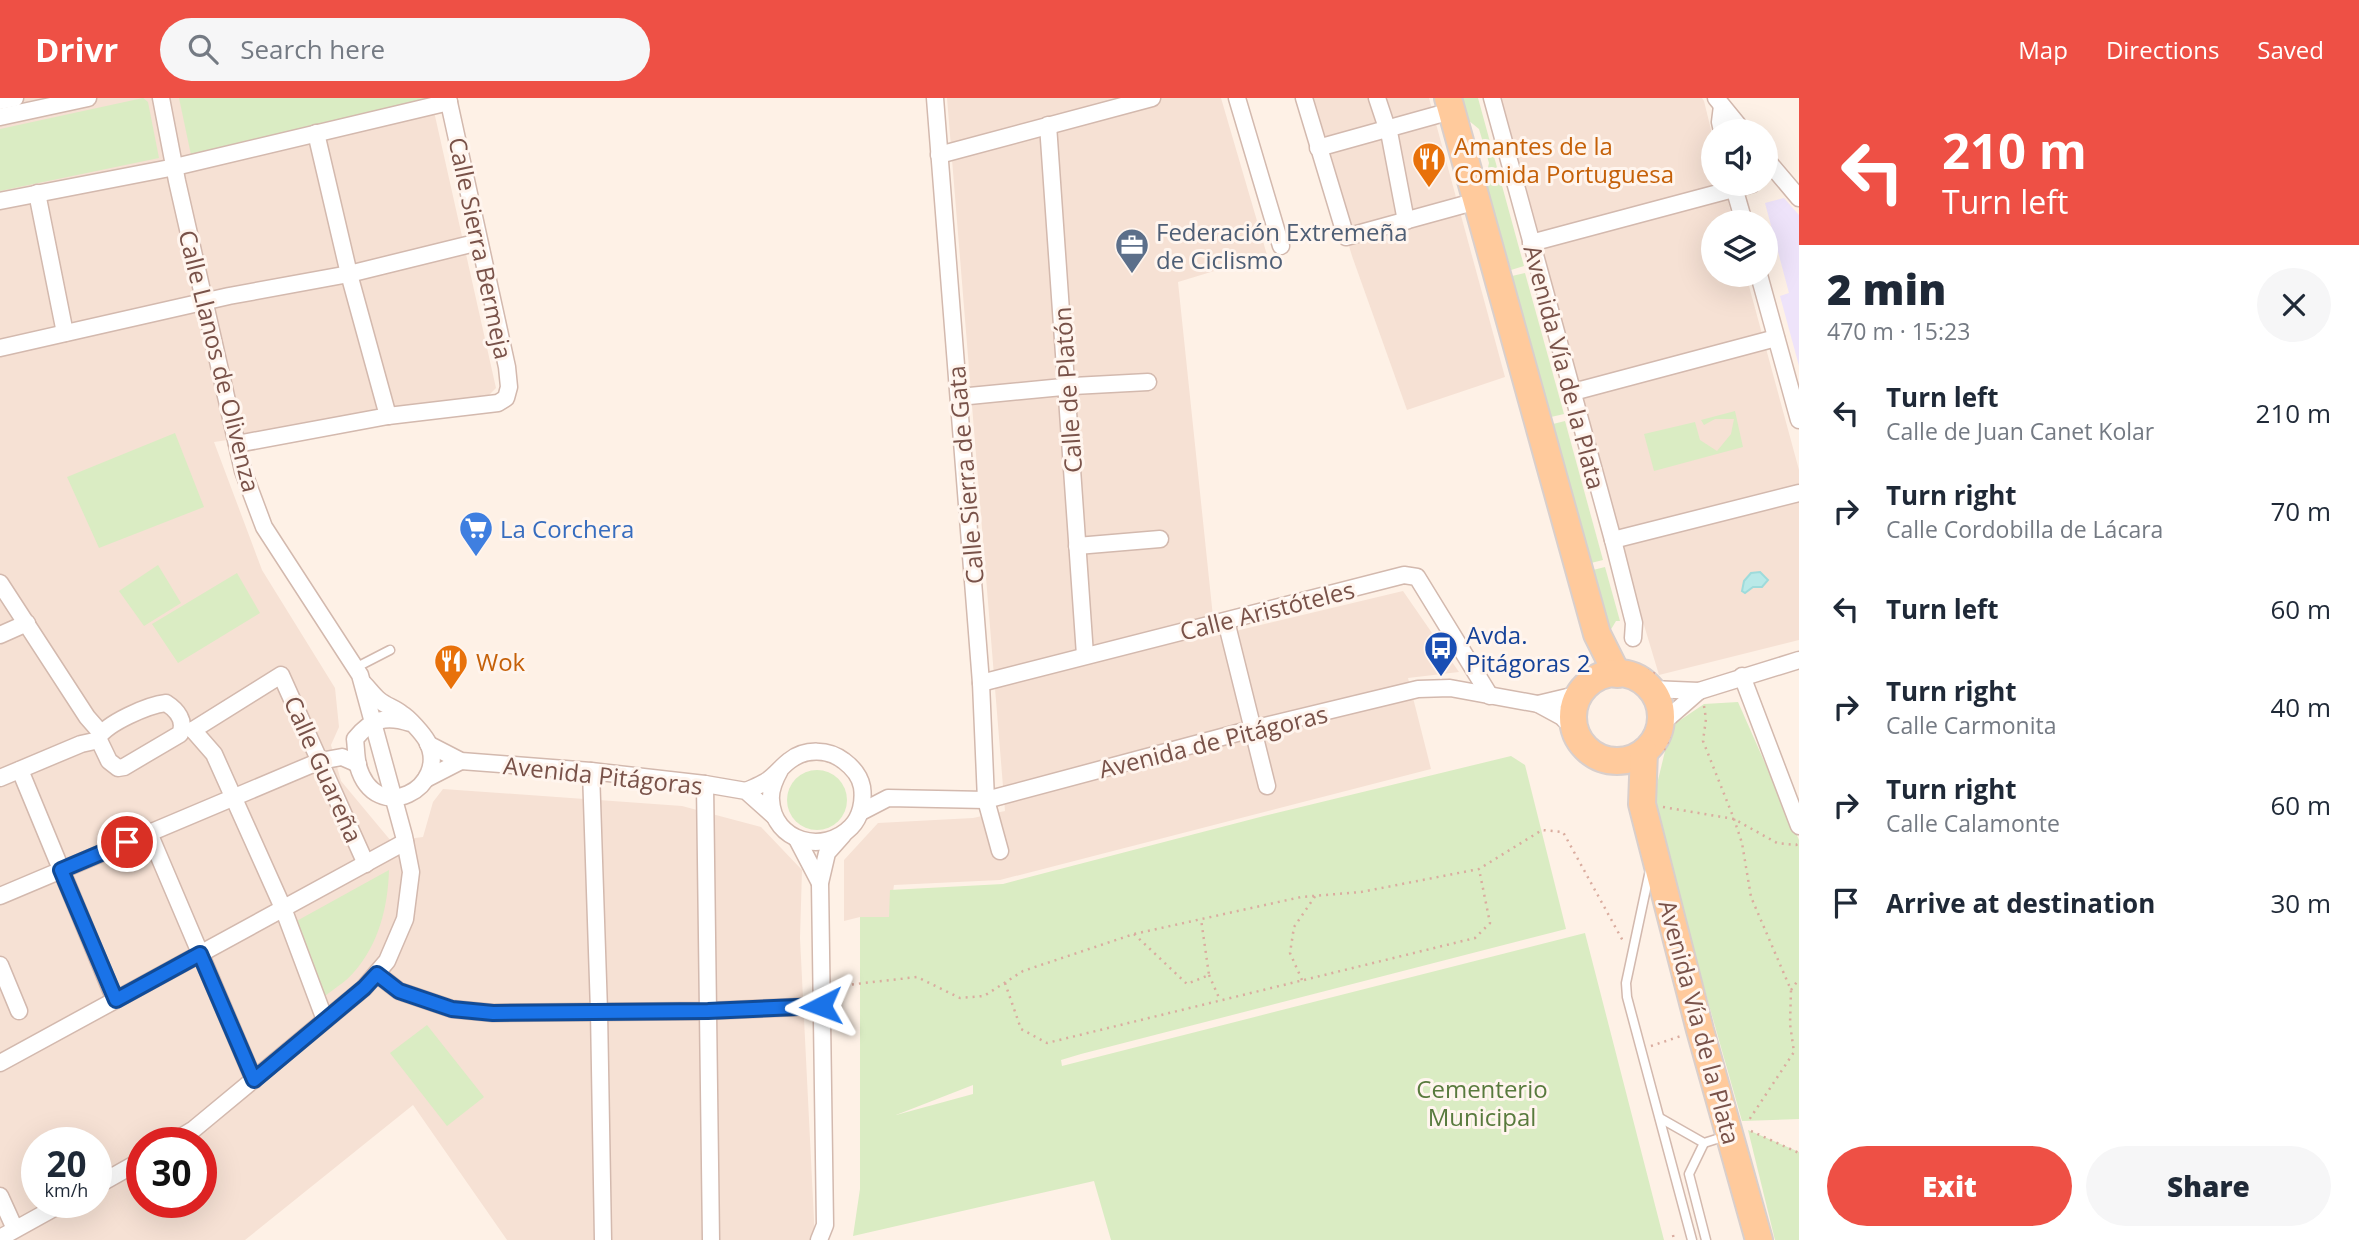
<!DOCTYPE html>
<html lang="en">
<head>
<meta charset="utf-8">
<style>
  body { margin:0; font-family:"Open Sans",sans-serif; background:#f6f6f7; color:#1f2937; height:100vh; display:flex; flex-direction:column; font-size:26px; white-space:nowrap }
  * { box-sizing:border-box; margin:0 }
  p { font-size:23px; color:#747a83 }
  .icon { flex:none; width:38px; height:38px; fill:none; stroke:currentColor; stroke-width:2; stroke-linecap:round; stroke-linejoin:round }
  .map { position:relative; flex:1; overflow:hidden }
  .drawer { display:flex; flex-direction:column; background:#fff; width:560px }
  .drawer>* { flex:none }
  .hud { background:#ee5045; color:#fff; overflow:hidden }
  .buttons { position:absolute; left:1701px; top:21px; display:grid; gap:14px }
  .buttons a { display:grid; place-items:center; width:77px; height:77px; border-radius:50%; background:#fff; box-shadow:0 7px 28px #0002; font-size:35px }
  .speed { position:absolute; left:21px; top:1029px; display:flex; gap:14px; font-size:35px; font-weight:700; text-align:center }
  .speed>* { display:grid; place-content:center; width:91px; height:91px; border-radius:50%; background:#fff; box-shadow:0 7px 28px #0002; line-height:1 }
  .speed small { font-size:18px; font-weight:400 }
  .speed .limit { border:10px solid #d22; background:#fff; color:#111 }
  .pin { position:absolute; display:grid; place-items:center; width:60px; height:60px; color:#fff; margin:-30px; border:4px solid #fff; border-radius:50%; box-shadow:0 2px 7px #0007 }
  .me { position:absolute; width:77px; margin:-38px; rotate:267deg; stroke-linejoin:round; filter:drop-shadow(0 0 5px #0008) }
  .turn { display:flex; align-items:center; gap:24px; height:147px; padding:0 28px; font-size:32px }
  .turn .icon { width:91px; height:91px; stroke-width:2.5 }
  .turn b { display:block; font-size:49px; line-height:60px }
  .round { display:grid; place-items:center; flex:none; width:74px; height:74px; border-radius:37px; background:#f6f6f7 }
  .head { display:flex; align-items:center; justify-content:space-between; height:119px; padding:0 28px }
  h1 { font-size:42px; font-weight:800; line-height:52px }
  .primary-button { display:flex; gap:14px; margin-top:auto; padding:14px 28px }
  .primary-button a { flex:1; height:80px; border-radius:42px; background:#ee5045; color:#fff; font-size:28px; font-weight:800; line-height:80px; text-align:center }
  .primary-button a+a { background:#f6f6f7; color:#1f2937 }
  ul { padding:0; list-style:none }
  li { display:flex; align-items:center; gap:21px; height:98px; padding:0 28px }
  li div { flex:1 }
  li b { display:block; font-size:26px }
  li em { font-style:normal }
  header { display:flex; align-items:center; gap:42px; box-sizing:border-box; height:98px; padding:0 35px; background:#ee5045; color:#fff }
  header strong { font-size:33px }
  nav { display:flex; gap:38px; margin-inline-start:auto; font-size:24px }
  .search { width:490px; height:63px; background:#f6f6f7; display:flex; align-items:center; gap:18px; box-sizing:border-box; padding:0 24px; border-radius:38px; color:#747a83; font-size:26px }
  main { display:flex; flex:1; min-height:0 }
  .map>svg:first-child { display:block }
  .residential { fill:#f6e1d4; fill-rule:evenodd }
  .education { fill:#eee3fa }
  .green { fill:#daecc3; fill-rule:evenodd }
  .water { fill:#b9e9e8; stroke:#9edbdb; stroke-width:2 }
  .lines { fill:none; stroke-linecap:round; stroke-linejoin:round }
  .lane-casing { stroke:#d3b9ae; stroke-width:11 }
  .street-casing { stroke:#d3b9ae; stroke-width:19 }
  .primary-casing { stroke:#d9cfcc; stroke-width:30 }
  .path { stroke:#daac9f; stroke-width:2.5; stroke-dasharray:2 5; stroke-linecap:butt }
  .lane { stroke:#fff; stroke-width:8 }
  .street { stroke:#fff; stroke-width:16 }
  .primary { stroke:#ffca9c; stroke-width:26 }
  .route-casing { stroke:#114b97; stroke-width:18 }
  .route { stroke:#1a73e8; stroke-width:12 }
  .labels { text-anchor:middle; dominant-baseline:central; stroke-width:6; stroke-linejoin:round; paint-order:stroke }
  .food-label { font-size:24px; fill:#c56008; stroke:#fff5ee; text-anchor:start }
  .service-label { font-size:24px; fill:#4e5e75; stroke:#fff5ee; text-anchor:start }
  .street-label { font-size:24px; fill:#795249; stroke:#fff5ee }
  .shop-label { font-size:24px; fill:#366cbe; stroke:#fff5ee; text-anchor:start }
  .transit-label { font-size:24px; fill:#164399; stroke:#fff5ee; text-anchor:start }
  .park-label { font-size:24px; fill:#587a3d; stroke:#fff5ee }
</style>
</head>
<body>
<header>
<strong>Drivr</strong>
<div class="search"><svg class="icon" aria-label="search" viewBox="0 0 24 24"><circle cx="10" cy="10" r="6"/><path d="M15 15l6 6"/></svg>Search here</div>
<nav><a>Map</a><a>Directions</a><a>Saved</a></nav>
</header>
<main>
<div class="map">
<svg width="1799" height="1142" viewBox="0 0 1799 1142">
  <rect width="100%" height="100%" fill="#fef1e6"/>
  <g class="residential">
    <path d="M0 0H431L496 290 489 297 391 314 388 318 214 344 262 472 335 590 339 629 331 647 341 683 391 743 423 739 433 704 443 691 682 708 761 729 802 772 800 840 815 1142H507L413 1007 245 1142H0ZM37 1045H96V1104H37ZM142 1045H201V1104H142Z"/>
    <polygon points="947,0 1221,0 1267,157 1178,184 1215,538 1403,493 1459,574 1408,580 1431,671 1000,782 894,787 889,819 860,819 844,823 844,762 878,725 973,720 1005,713"/>
    <polygon points="1305,0 1429,0 1505,279 1407,312 1352,158"/>
    <polygon points="1501,0 1702,0 1704,3 1713,40 1713,86 1724,86 1733,124 1713,124 1713,177 1746,177 1799,372 1799,542 1659,577 1616,434"/>
  </g>
  <polygon class="education" points="1784,100 1799,117 1799,268 1780,198 1789,195 1765,105"/>
  <g class="green">
    <polygon points="143,0 148,4 159,60 0,93 0,31"/>
    <polygon points="179,0 437,0 438,2 191,57"/>
    <polygon points="1462,0 1478,0 1524,168 1511,172 1485,83 1489,65 1479,31 1468,22"/>
    <polygon points="1525,175 1564,316 1551,319 1512,178"/>
    <polygon points="1735,313 1743,349 1654,373 1644,336 1695,324 1700,342 1717,353 1731,336 1734,321 1715,321 1704,327 1701,322"/>
    <polygon points="1565,323 1603,462 1591,465 1553,326"/>
    <polygon points="175,335 204,409 99,450 67,379"/>
    <polygon points="158,467 181,505 144,528 119,493"/>
    <polygon points="1605,469 1620,523 1616,523 1610,533 1593,472"/>
    <polygon points="237,475 260,515 178,565 152,526"/>
    <polygon points="1738,604 1799,742 1799,1021 1742,1023 1652,707 1666,649 1676,625 1704,606"/>
    <path d="M1511 658 1525 667 1566 831 1081 956 1061 962 1062 968 1585 835 1664 1142H1111L1094 1083 853 1138 860 1091V819H889L890 792 1003 786 1264 718ZM973 988V996L896 1017 973 987Z"/>
    <circle cx="817" cy="702" r="30"/>
    <path d="M389 772C388 808 379 846 354 874 346 884 333 891 324 899L293 825Z"/>
    <polygon points="427,927 484,999 447,1028 390,955"/>
    <polygon points="1748,1032 1799,1054 1799,1142 1775,1142"/>
  </g>
  <polygon class="water" points="1760,474 1768,482 1762,489 1753,489 1745,495 1742,493 1744,483 1751,475"/>
  <g class="lines">
    <g class="lane-casing">
      <g id="lane">
        <polyline points="355,570 390,552"/>
        <polyline points="1650,772 1626,885 1627,899 1692,1142"/>
        <polyline points="1660,1020 1704,1045 1726,1038"/>
        <polyline points="1704,1045 1689,1076 1706,1142"/>
      </g>
    </g>
    <g class="street-casing">
      <g id="street">
        <polyline points="161,0 177,83 243,373 264,429 360,577 404,738 411,774 405,821 387,863 364,890 194,1031 171,1045"/>
        <polyline points="935,0 981,585 986,702 1000,753"/>
        <polyline points="1237,0 1281,148"/>
        <polyline points="1304,0 1346,139 1477,103"/>
        <polyline points="1377,0 1390,39 1406,123"/>
        <polyline points="1492,0 1613,442 1634,525 1633,540"/>
        <polyline points="1716,0 1743,33"/>
        <polyline points="0,3 15,0"/>
        <polyline points="0,19 88,0"/>
        <polyline points="1048,27 1085,557"/>
        <polyline points="1722,33 1720,24 1722,8"/>
        <polyline points="316,35 349,176 388,318"/>
        <polyline points="1318,50 1451,13"/>
        <polyline points="939,57 1152,0"/>
        <polyline points="1766,61 1799,100"/>
        <polyline points="1733,86 1744,124"/>
        <polyline points="37,95 65,235"/>
        <polyline points="0,103 175,69 449,4"/>
        <polyline points="1531,145 1752,86"/>
        <polyline points="1759,177 1799,322"/>
        <polyline points="0,250 229,198 349,176 479,144"/>
        <polyline points="1573,294 1776,240"/>
        <polyline points="959,299 1073,288 1148,284"/>
        <polyline points="237,346 388,318 498,305 506,300 509,289 507,269 448,0"/>
        <polyline points="1613,442 1799,395"/>
        <polyline points="1077,448 1160,441"/>
        <polyline points="0,485 87,619 101,635"/>
        <polyline points="1226,523 1267,688"/>
        <polyline points="0,537 27,525"/>
        <polyline points="1742,578 1799,728"/>
        <polyline points="981,585 1404,477 1417,479 1490,598"/>
        <path d="M364 586C369 591 373 597 379 602 386 608 395 610 402 616 409 620 423 636 427 643 451 689 376 730 358 668 356 659 356 649 355 641 371 621 386 617 410 625"/>
        <polyline points="1651,591 1699,593 1799,562"/>
        <path d="M166 605C177 612 186 623 180 636L124 669 118 670 109 663 98 640C107 625 148 607 166 605Z"/>
        <polyline points="1538,606 1580,596"/>
        <polyline points="1660,627 1699,593"/>
        <polyline points="193,632 214,656 283,810 325,922"/>
        <polyline points="193,632 281,577 366,766"/>
        <polyline points="428,646 461,663 591,673 705,686 746,693 774,718"/>
        <polyline points="20,672 115,902"/>
        <polyline points="591,673 599,913 603,1142"/>
        <polyline points="0,680 81,646 99,642"/>
        <polyline points="426,681 461,663"/>
        <polyline points="705,686 711,1142"/>
        <path d="M746 693C752 690 759 688 765 684 774 679 781 669 789 663 805 650 829 651 844 663 852 669 860 678 862 689 864 703 861 719 851 729 824 757 773 744 771 702 770 691 775 681 780 672"/>
        <polyline points="861,714 888,700 986,702 1252,631 1418,591 1450,590 1538,606 1562,619 1574,631"/>
        <polyline points="149,735 254,982"/>
        <polyline points="797,741 820,785"/>
        <polyline points="0,798 320,663 342,659 358,666"/>
        <polyline points="0,867 19,913"/>
        <polyline points="377,876 399,893 452,911 493,915 708,913 821,908"/>
        <polyline points="0,965 405,744"/>
        <polyline points="96,1088 142,1062"/>
        <polyline points="0,1098 15,1131"/>
        <polyline points="0,1140 65,1104"/>
        <polyline points="819,1142 825,1127 820,785 827,755 843,737"/>
      </g>
    </g>
    <g class="primary-casing">
      <g id="primary">
        <polyline points="1448,0 1597,536 1617,576"/>
        <circle cx="1617" cy="619" r="44"/>
        <polyline points="1644,654 1642,706 1700,932 1759,1142"/>
      </g>
    </g>
    <g class="path">
      <polyline points="1634,566 1656,576"/>
      <polyline points="1704,608 1706,621 1703,643 1734,721 1742,745 1751,799 1791,892 1790,926 1794,954 1747,1025"/>
      <polyline points="1664,652 1670,639"/>
      <polyline points="1663,709 1734,721 1777,745 1796,747 1799,745"/>
      <polyline points="1134,836 1187,886 1209,877 1201,821"/>
      <polyline points="1209,877 1220,902"/>
      <polyline points="1302,882 1290,855 1294,829 1316,797"/>
      <polyline points="1005,885 1021,931 1047,945 1475,840 1490,825 1479,771"/>
      <polyline points="838,888 917,879 960,900 984,898 1023,873 1134,836 1301,799 1361,794 1479,771 1542,732 1563,734 1623,843"/>
      <polyline points="1791,892 1799,881"/>
      <polyline points="1651,948 1681,938"/>
      <polyline points="1751,1033 1799,1055"/>
      <polyline points="1673,1137 1674,1142"/>
    </g>
    <use href="#lane" class="lane"/>
    <use href="#street" class="street"/>
    <use href="#primary" class="primary"/>
  </g>
  <g class="lines">
    <g class="route-casing">
      <polyline id="route" points="127,744 61,772 116,902 200,856 254,982 364,890 377,876 399,893 452,911 493,915 708,913 821,908"/>
    </g>
    <use href="#route" class="route"/>
  </g>
  <defs>
    <g id="restaurant-pin" transform="scale(1.75)"><path d="M0 17L-7.5 6A9.5 9.5 0 1 1 7.5 6Z" fill="#e8710a" stroke="#fff5ee"/><path d="M-5-6h1v4h1v-4h1v4h1v-4h1v5L-1.5 .5V6h-2V.5L-5-1ZM5-6V6H3V1.5H1.5Q1.5-4 5-6Z" fill="#fff"/></g>
    <g id="office-pin" transform="scale(1.75)"><path d="M0 17L-7.5 6A9.5 9.5 0 1 1 7.5 6Z" fill="#5c6f8a" stroke="#fff5ee"/><path d="M-6-3h4V-5.5h4V-3h4V5H-6ZM-1-4.5V-3h2v-1.5ZM-6 0V1H6V0Z" fill="#fff"/></g>
    <g id="supermarket-pin" transform="scale(1.75)"><path d="M0 17L-7.5 6A9.5 9.5 0 1 1 7.5 6Z" fill="#3f7fe0" stroke="#fff5ee"/><path d="M-6-5.5h2.5l.6 2H6L4.5 2H-2.5L-4.4-4H-6ZM-1.5 3.2a1.3 1.3 0 1 0 .1 0ZM3 3.2a1.3 1.3 0 1 0 .1 0Z" fill="#fff"/></g>
    <g id="bus-pin" transform="scale(1.75)"><path d="M0 17L-7.5 6A9.5 9.5 0 1 1 7.5 6Z" fill="#1a4fb4" stroke="#fff5ee"/><path d="M-5-6H5V4H4V6H2V4H-2V6H-4V4H-5ZM-3.5-4V0h7V-4ZM-3.5 1.2v1.5H-2V1.2ZM2 1.2v1.5H3.5V1.2Z" fill="#fff"/></g>
  </defs>
  <g fill-rule="evenodd">
    <use href="#restaurant-pin" x="1429" y="61"/>
    <use href="#office-pin" x="1132" y="147"/>
    <use href="#supermarket-pin" x="476" y="430"/>
    <use href="#bus-pin" x="1441" y="550"/>
    <use href="#restaurant-pin" x="451" y="563"/>
  </g>
  <g class="labels">
    <g class="food-label">
      <text x="1454" y="47">Amantes de la<tspan x="1454" dy="28">Comida Portuguesa</tspan></text>
      <text x="476" y="563">Wok</text>
    </g>
    <g class="service-label">
      <text x="1156" y="133">Federación Extremeña<tspan x="1156" dy="28">de Ciclismo</tspan></text>
    </g>
    <g class="street-label">
      <text transform="translate(481 150) rotate(78)">Calle Sierra Bermeja</text>
      <text transform="translate(220 263) rotate(76)">Calle Llanos de Olivenza</text>
      <text transform="translate(1565 269) rotate(75)">Avenida Vía de la Plata</text>
      <text transform="translate(1067 292) rotate(-94)">Calle de Platón</text>
      <text transform="translate(965 377) rotate(-95)">Calle Sierra de Gata</text>
      <text transform="translate(1267 512) rotate(-14)">Calle Aristóteles</text>
      <text transform="translate(1213 643) rotate(-14)">Avenida de Pitágoras</text>
      <text transform="translate(324 671) rotate(66)">Calle Guareña</text>
      <text transform="translate(603 677) rotate(6)">Avenida Pitágoras</text>
      <text transform="translate(1700 924) rotate(75)">Avenida Vía de la Plata</text>
    </g>
    <g class="shop-label">
      <text x="500" y="430">La Corchera</text>
    </g>
    <g class="transit-label">
      <text x="1466" y="536">Avda.<tspan x="1466" dy="28">Pitágoras 2</tspan></text>
    </g>
    <g class="park-label">
      <text x="1482" y="990">Cementerio<tspan x="1482" dy="28">Municipal</tspan></text>
    </g>
  </g>
</svg>
<div class="buttons">
<a><svg class="icon" aria-label="sound" viewBox="0 0 24 24"><path d="M4 9h4l5-4v14l-5-4H4zM17 9q2 3 0 6"/></svg></a>
<a><svg class="icon" aria-label="layers" viewBox="0 0 24 24"><path d="M12 4l9 5-9 5-9-5zM3 14l9 5 9-5"/></svg></a>
</div>
<div class="speed"><div>20<small>km/h</small></div><div class="limit">30</div></div>
<div class="pin" style="left:127px;top:744px;background:#d93025"><svg class="icon" aria-label="arrive" viewBox="0 0 24 24"><path d="M6 21V4h12l-3 4 3 4H6"/></svg></div>
<svg class="me" style="left:821px;top:908px" viewBox="-20 -20 40 40"><path d="M0-17L14 15 0 8-14 15z" fill="#1a73e8" stroke="#fff" stroke-width="4"/></svg>
</div>
<section class="drawer">
<div class="hud">
<div class="turn"><svg class="icon" aria-label="left" viewBox="0 0 24 24"><path d="M17 20v-9H6M10 6l-5 5 5 5"/></svg><div><b>210 m</b>Turn left</div></div>
</div>
<div class="head"><div><h1>2 min</h1><p>470 m · 15:23</p></div><a class="round"><svg class="icon" aria-label="close" viewBox="0 0 24 24"><path d="M6 6l12 12M18 6L6 18"/></svg></a></div>
<ul>
<li><svg class="icon" aria-label="left" viewBox="0 0 24 24"><path d="M17 20v-9H6M10 6l-5 5 5 5"/></svg><div><b>Turn left</b><p>Calle de Juan Canet Kolar</p></div><em>210 m</em></li>
<li><svg class="icon" aria-label="right" viewBox="0 0 24 24"><path d="M7 20v-9h11M14 6l5 5-5 5"/></svg><div><b>Turn right</b><p>Calle Cordobilla de Lácara</p></div><em>70 m</em></li>
<li><svg class="icon" aria-label="left" viewBox="0 0 24 24"><path d="M17 20v-9H6M10 6l-5 5 5 5"/></svg><div><b>Turn left</b></div><em>60 m</em></li>
<li><svg class="icon" aria-label="right" viewBox="0 0 24 24"><path d="M7 20v-9h11M14 6l5 5-5 5"/></svg><div><b>Turn right</b><p>Calle Carmonita</p></div><em>40 m</em></li>
<li><svg class="icon" aria-label="right" viewBox="0 0 24 24"><path d="M7 20v-9h11M14 6l5 5-5 5"/></svg><div><b>Turn right</b><p>Calle Calamonte</p></div><em>60 m</em></li>
<li><svg class="icon" aria-label="arrive" viewBox="0 0 24 24"><path d="M6 21V4h12l-3 4 3 4H6"/></svg><div><b>Arrive at destination</b></div><em>30 m</em></li>
</ul>
<div class="primary-button"><a>Exit</a><a>Share</a></div>
</section>
</main>
</body>
</html>
